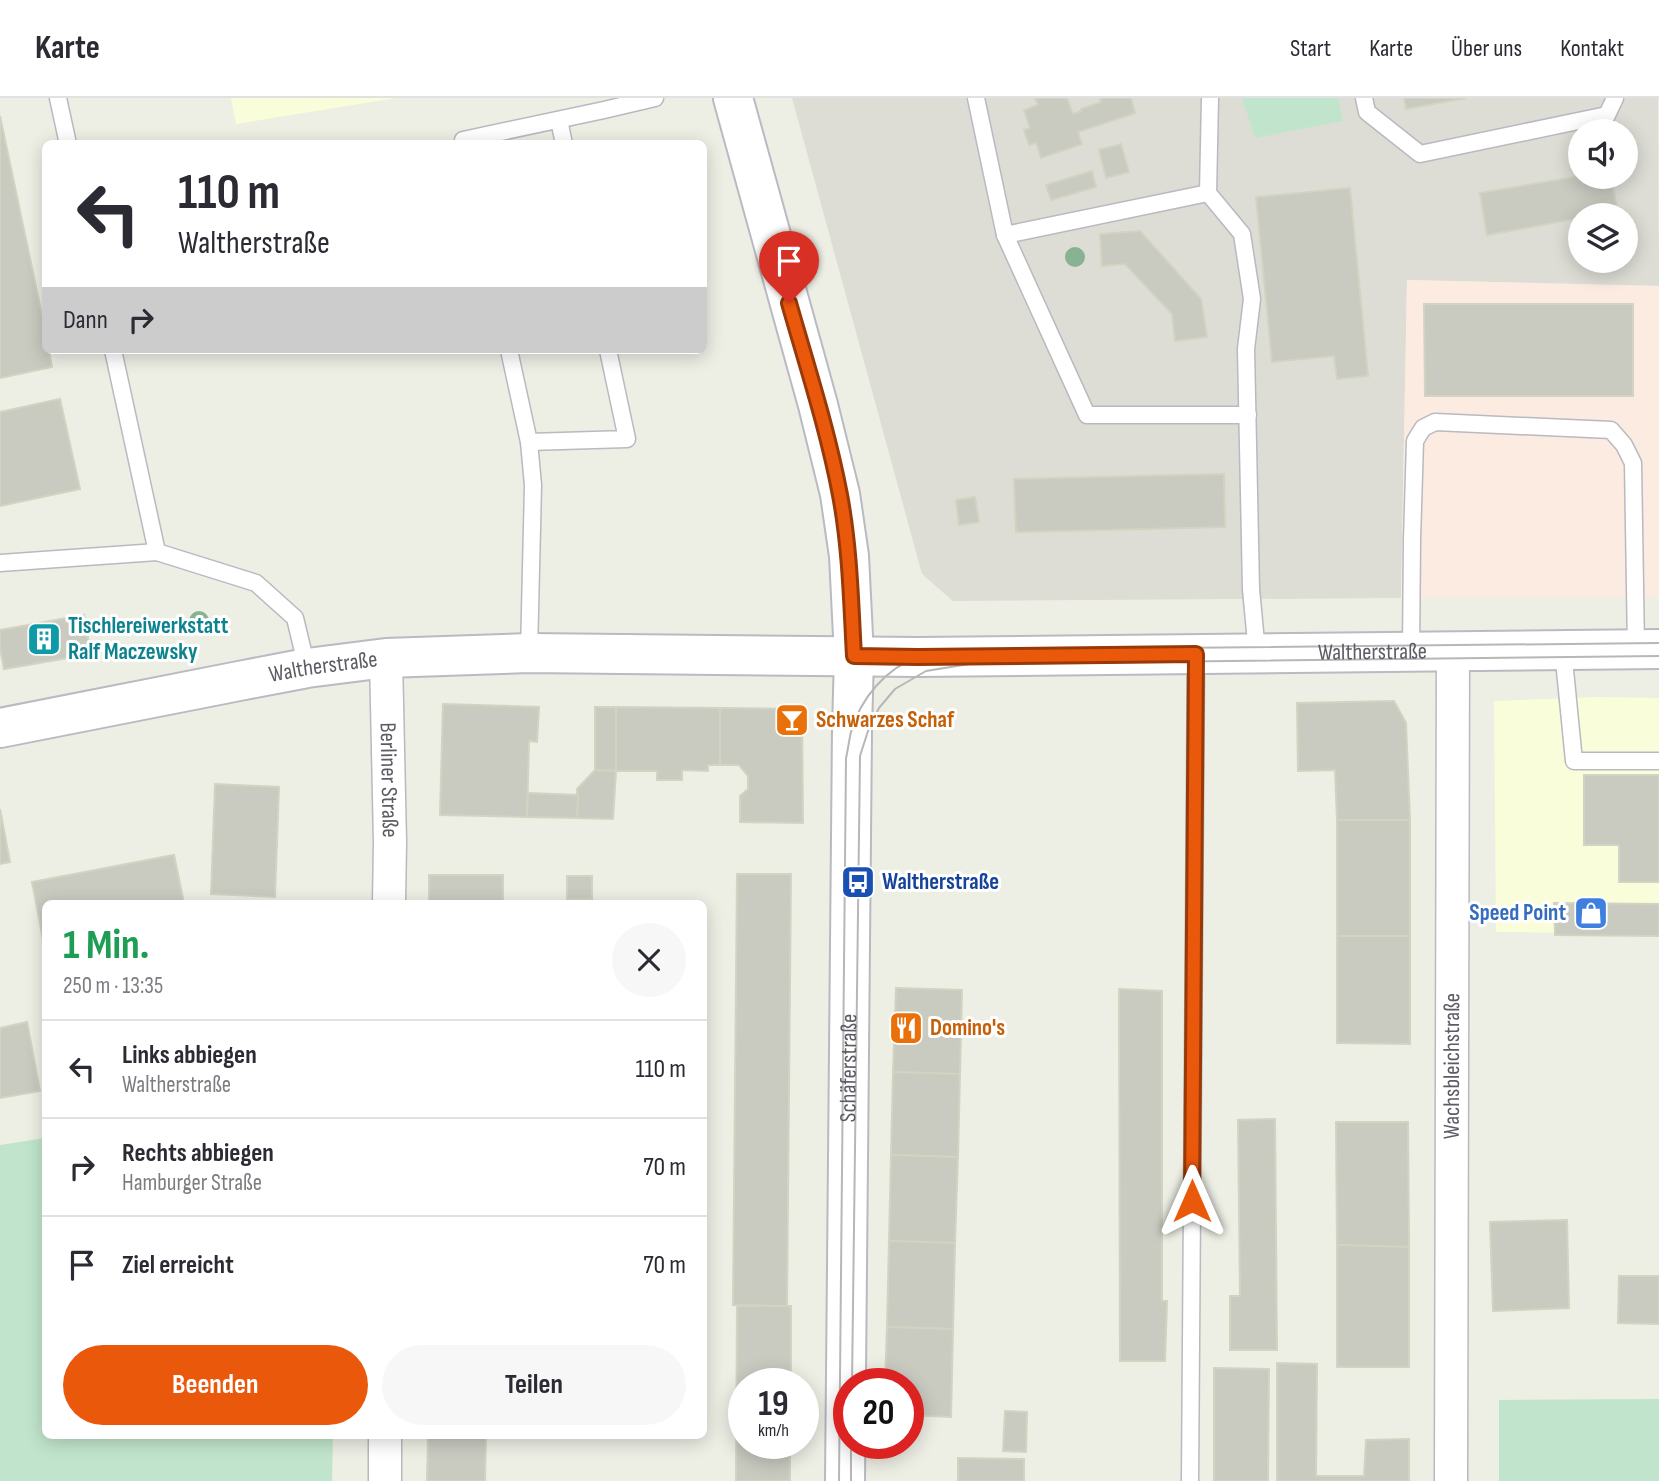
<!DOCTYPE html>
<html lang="de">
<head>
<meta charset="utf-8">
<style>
  body { margin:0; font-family:"Sofia Sans Condensed",sans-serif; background:#f7f7f7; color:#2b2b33; height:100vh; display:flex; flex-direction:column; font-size:26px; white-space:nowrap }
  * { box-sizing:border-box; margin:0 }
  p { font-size:23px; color:#7c7c81 }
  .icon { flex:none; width:38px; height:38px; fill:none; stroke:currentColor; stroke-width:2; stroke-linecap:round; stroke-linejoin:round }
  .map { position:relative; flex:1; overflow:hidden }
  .panel { position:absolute; left:42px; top:802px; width:665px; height:539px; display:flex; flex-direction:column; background:#fff; border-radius:10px; box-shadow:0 4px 18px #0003 }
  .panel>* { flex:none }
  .top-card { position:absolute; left:42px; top:42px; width:665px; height:214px; border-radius:10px; box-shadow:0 4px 18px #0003; background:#fff; color:#2b2b33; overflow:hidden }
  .buttons { position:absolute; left:1568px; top:21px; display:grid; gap:14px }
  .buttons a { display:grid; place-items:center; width:70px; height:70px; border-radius:50%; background:#fff; box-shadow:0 4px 18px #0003; font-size:35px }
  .speed { position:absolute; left:728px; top:1270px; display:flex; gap:14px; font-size:35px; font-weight:700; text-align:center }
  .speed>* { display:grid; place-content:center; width:91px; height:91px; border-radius:50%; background:#fff; box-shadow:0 4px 18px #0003; line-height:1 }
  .speed small { font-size:18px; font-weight:400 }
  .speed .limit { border:10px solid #d22; background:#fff; color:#111 }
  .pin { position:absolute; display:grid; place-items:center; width:60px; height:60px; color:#fff; margin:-72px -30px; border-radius:50% 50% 50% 0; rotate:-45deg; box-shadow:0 0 7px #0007 }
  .pin .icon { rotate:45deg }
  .me { position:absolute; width:77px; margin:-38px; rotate:0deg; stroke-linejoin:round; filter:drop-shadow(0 0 5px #0008) }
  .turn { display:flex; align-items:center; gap:24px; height:147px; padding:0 21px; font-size:32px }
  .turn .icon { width:91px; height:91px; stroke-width:2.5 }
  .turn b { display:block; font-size:49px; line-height:60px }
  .then { display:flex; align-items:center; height:66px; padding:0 21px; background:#0003; gap:14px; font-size:26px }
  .round { display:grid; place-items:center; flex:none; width:74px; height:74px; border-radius:37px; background:#f7f7f7 }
  .headline { display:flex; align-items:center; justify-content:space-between; height:119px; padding:0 21px }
  h1 { font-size:42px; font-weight:700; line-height:52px; color:#1e9e55 }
  .cta { display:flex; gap:14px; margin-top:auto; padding:14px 21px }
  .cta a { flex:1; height:80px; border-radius:42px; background:#ea580c; color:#fff; font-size:28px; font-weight:700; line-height:80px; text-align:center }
  .cta a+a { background:#f7f7f7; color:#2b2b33 }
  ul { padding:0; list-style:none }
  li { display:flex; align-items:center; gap:21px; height:98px; padding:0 21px; border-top:2px solid #e1e1e2 }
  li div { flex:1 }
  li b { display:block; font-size:26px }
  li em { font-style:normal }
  header { display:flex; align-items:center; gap:42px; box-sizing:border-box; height:98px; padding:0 35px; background:#fff; border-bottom:2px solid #e1e1e2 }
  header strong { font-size:33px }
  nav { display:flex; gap:38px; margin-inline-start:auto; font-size:24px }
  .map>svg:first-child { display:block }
  .commercial { fill:#fafdda }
  .industrial { fill:#ddddd6; fill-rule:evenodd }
  .medical { fill:#fbebe0 }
  .green { fill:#c1e5cc }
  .building { fill:#c9cac0; stroke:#d3d3c2; stroke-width:2 }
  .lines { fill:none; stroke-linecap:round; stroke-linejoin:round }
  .service-casing { stroke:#b9b9c0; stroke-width:19 }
  .minor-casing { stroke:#b9b9c0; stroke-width:35 }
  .tertiary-casing { stroke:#b9b9c0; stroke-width:42 }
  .secondary-casing { stroke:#b9bac2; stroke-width:42 }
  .service { stroke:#fff; stroke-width:16 }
  .minor { stroke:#fff; stroke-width:32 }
  .tertiary { stroke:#fff; stroke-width:38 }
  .secondary { stroke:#fff; stroke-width:38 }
  .tram { stroke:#b7b7b8; stroke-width:2 }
  .tree { fill:#88b393 }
  .route-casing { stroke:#983908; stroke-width:18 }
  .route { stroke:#ea580c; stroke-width:12 }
  .labels { text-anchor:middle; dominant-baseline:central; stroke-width:6; stroke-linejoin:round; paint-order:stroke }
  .culture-label { font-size:23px; font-weight:bold; fill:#0d838f; stroke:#fff; text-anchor:start }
  .street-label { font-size:23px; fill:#5c5d64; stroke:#fff }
  .food-label { font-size:23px; font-weight:bold; fill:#c56008; stroke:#fff; text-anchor:start }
  .transit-label { font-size:23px; font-weight:bold; fill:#164399; stroke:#fff; text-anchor:start }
  .shop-label { font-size:23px; font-weight:bold; fill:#366cbe; stroke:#fff; text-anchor:end }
</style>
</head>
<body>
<header>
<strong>Karte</strong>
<nav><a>Start</a><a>Karte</a><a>Über uns</a><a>Kontakt</a></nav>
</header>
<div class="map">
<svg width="1659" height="1383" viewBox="0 0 1659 1383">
  <rect width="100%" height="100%" fill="#edeee4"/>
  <g class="commercial">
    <polygon points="231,0 396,0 236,26"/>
    <polygon points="1598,599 1659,600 1659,836 1496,834 1494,603"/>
  </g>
  <path class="industrial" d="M792 0H1658L1659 188 1407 182 1401 500 953 503 922 476ZM1580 33H1626V79H1580ZM1580 117H1626V163H1580Z"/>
  <polygon class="medical" points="1407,182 1659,188 1659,499 1401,500"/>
  <g class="green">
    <polygon points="1242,0 1338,0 1343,23 1255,40"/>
    <polygon points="45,1040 46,1337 333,1337 332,1383 0,1383 0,1047"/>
    <polygon points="1659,1301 1659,1383 1499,1383 1499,1302"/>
  </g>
  <g class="building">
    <polygon points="1035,0 1067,0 1073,16 1081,13 1081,11 1101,4 1100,0 1131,0 1135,15 1078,34 1082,46 1041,60 1036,45 1029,47 1024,32 1030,30 1024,12 1038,7"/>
    <polygon points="1404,0 1466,0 1406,11"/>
    <polygon points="0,18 46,236 46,252 49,252 52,269 0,280"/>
    <polygon points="1121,46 1129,74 1106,80 1099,52"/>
    <polygon points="1092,73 1096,89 1051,102 1046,87"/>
    <polygon points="1580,78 1611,79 1618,114 1598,117 1580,117 1580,120 1487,137 1480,95"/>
    <polygon points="1350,90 1368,278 1337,281 1334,258 1272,264 1256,99"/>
    <polygon points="1140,133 1201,201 1207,239 1175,243 1172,216 1125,166 1102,168 1100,136"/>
    <polygon points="1424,206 1633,206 1633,298 1425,298"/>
    <polygon points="60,301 80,391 0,408 0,314"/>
    <polygon points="1224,376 1225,429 1016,434 1014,381"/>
    <polygon points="975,399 979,424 959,427 956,402"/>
    <polygon points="84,517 91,556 4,571 0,550 0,532"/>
    <polygon points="1394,603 1406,625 1410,722 1337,722 1335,672 1298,673 1297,605"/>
    <polygon points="443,606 539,609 537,644 529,643 527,719 440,717"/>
    <polygon points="595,609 616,609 616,673 595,672"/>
    <polygon points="616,609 720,610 720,667 708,667 708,673 682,672 682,682 657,682 657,673 616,673"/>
    <polygon points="720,610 795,611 802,618 803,725 740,724 740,698 748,691 748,678 739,667 720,667"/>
    <polygon points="595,672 616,673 613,721 577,720 577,691"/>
    <polygon points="1584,677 1659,677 1659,784 1619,784 1619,747 1584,747"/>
    <polygon points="215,686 279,689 275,799 211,796"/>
    <polygon points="528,695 578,697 577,720 527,719"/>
    <polygon points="0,711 10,764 0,766"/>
    <rect x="1337" y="722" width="73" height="116"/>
    <polygon points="174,757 184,805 46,805 46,847 44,847 32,784"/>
    <polygon points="737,776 791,776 787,1208 733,1207"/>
    <rect x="429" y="777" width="74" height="28"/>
    <rect x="567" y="778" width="25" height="23"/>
    <polygon points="1554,805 1659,806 1659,838 1555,837"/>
    <polygon points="1337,838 1410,838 1410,946 1337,945"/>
    <polygon points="896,890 962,892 960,976 893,974"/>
    <polygon points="1119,891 1162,893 1162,1203 1167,1203 1165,1263 1120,1263"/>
    <polygon points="27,924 40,993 0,1000 0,930"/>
    <polygon points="893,974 960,976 958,1059 891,1057"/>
    <polygon points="1275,1021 1277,1252 1230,1252 1230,1198 1240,1198 1238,1022"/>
    <polygon points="1336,1024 1408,1024 1409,1149 1337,1147"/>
    <polygon points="891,1057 958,1059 955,1145 889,1143"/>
    <polygon points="1567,1122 1569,1210 1493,1213 1490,1124"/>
    <polygon points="889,1143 955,1145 953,1231 887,1229"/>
    <polygon points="1337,1147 1409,1149 1409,1269 1337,1269"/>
    <polygon points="1619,1178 1659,1178 1659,1226 1618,1225"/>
    <polygon points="737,1208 791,1208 791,1286 744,1286 744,1346 790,1346 790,1383 736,1383"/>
    <polygon points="887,1229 953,1231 951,1319 908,1317 908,1286 885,1286"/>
    <polygon points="1277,1265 1317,1266 1316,1378 1364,1378 1366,1342 1409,1341 1409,1383 1277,1383"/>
    <polygon points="1214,1270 1269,1271 1268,1383 1214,1383"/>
    <polygon points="1005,1313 1027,1314 1026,1354 1003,1353"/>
    <polygon points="428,1337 486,1337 485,1383 427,1383"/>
    <polygon points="958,1360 1024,1361 1024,1383 958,1383"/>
  </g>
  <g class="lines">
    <g class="service-casing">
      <g id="service">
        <polyline points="58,0 68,46"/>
        <polyline points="976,0 1005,137 1208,95"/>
        <polyline points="1210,0 1208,95 1242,136 1252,201 1246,251 1251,491 1257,555"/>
        <polyline points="1364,0 1367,14 1420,56 1607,17 1615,0"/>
        <polyline points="559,22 564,46"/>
        <polyline points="464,46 463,42 604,12 655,0"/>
        <polyline points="1005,137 1087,317 1248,317"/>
        <polyline points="113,252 157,454 256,485 295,520 307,570"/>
        <polyline points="509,252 529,344 533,387 529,555"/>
        <polyline points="529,344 627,341 608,252"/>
        <polyline points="0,465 157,454"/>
        <polyline points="1563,552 1574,663 1659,663"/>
        <polyline points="1411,553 1412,442 1415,343 1423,330 1435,324 1611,332 1624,347 1633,365 1636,551"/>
        <polyline points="1190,1383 1196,556"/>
      </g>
    </g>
    <g class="minor-casing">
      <g id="minor">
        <path id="s1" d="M386 560 390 744 389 805"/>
        <polyline points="385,1337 385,1383"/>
        <path id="s2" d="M1451 1383 1453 553"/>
      </g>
    </g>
    <g class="tertiary-casing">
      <g id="tertiary">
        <path id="s3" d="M845 1383 852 632 854 558"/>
      </g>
    </g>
    <g class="secondary-casing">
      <g id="secondary">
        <polyline points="733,0 818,307 840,396 849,458 854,558"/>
        <path id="s4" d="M0 630 239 583 307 570 386 560 529 555 918 559 1659 551"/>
      </g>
    </g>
    <use href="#service" class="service"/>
    <use href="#minor" class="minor"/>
    <use href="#tertiary" class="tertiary"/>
    <use href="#secondary" class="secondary"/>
    <g class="tram">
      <polyline points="852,1286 860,658 868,633 879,610 895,591 926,573 969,566 1659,558"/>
      <path d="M839 1383 846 660C848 652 849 642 851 634 860 601 886 570 918 559 935 553 955 553 972 552L1659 545"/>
      <polyline points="851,1383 851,1346"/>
    </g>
  </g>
  <g class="tree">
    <circle cx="1075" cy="159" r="10"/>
    <circle cx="199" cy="523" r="10"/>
  </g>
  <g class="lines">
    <g class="route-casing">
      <path id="route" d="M789 205C807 268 828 333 840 397 850 450 851 504 854 558L918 559 1196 556 1192 1103"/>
    </g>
    <use href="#route" class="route"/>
  </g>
  <defs>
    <g id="building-square" transform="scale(1.75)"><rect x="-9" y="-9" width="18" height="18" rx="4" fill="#0f9aa8" stroke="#fff"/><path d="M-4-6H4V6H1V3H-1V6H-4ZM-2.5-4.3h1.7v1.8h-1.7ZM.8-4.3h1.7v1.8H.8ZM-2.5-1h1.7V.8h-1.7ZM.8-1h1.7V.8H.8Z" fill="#fff"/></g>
    <g id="bar-square" transform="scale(1.75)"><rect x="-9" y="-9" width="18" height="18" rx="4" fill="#e8710a" stroke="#fff"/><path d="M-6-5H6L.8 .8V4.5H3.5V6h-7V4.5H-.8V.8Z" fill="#fff"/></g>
    <g id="bus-square" transform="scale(1.75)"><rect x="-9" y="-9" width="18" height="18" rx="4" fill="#1a4fb4" stroke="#fff"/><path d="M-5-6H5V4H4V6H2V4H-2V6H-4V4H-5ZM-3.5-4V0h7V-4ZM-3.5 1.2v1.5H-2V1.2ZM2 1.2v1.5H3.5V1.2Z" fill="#fff"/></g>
    <g id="shop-square" transform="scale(1.75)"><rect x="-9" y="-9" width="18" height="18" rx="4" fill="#3f7fe0" stroke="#fff"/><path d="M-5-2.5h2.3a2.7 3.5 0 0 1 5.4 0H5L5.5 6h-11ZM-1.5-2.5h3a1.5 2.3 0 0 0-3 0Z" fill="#fff"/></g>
    <g id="restaurant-square" transform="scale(1.75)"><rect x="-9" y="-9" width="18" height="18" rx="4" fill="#e8710a" stroke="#fff"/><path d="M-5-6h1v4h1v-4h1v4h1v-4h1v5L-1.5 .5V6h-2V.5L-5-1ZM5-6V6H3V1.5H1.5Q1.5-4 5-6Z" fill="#fff"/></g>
  </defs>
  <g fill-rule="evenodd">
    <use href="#building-square" x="44" y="541"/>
    <use href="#bar-square" x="792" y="622"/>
    <use href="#bus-square" x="858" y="784"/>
    <use href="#shop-square" x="1591" y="815"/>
    <use href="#restaurant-square" x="906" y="930"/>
  </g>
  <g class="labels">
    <g class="culture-label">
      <text x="68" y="528">Tischlereiwerkstatt<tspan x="68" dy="26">Ralf Maczewsky</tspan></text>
    </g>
    <g class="street-label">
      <text stroke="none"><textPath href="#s4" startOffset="1379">Waltherstraße</textPath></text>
      <text stroke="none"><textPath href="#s4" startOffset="329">Waltherstraße</textPath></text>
      <text stroke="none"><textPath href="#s1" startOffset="122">Berliner Straße</textPath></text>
      <text stroke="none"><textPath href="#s2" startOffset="415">Wachsbleichstraße</textPath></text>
      <text stroke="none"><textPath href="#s3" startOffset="413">Schäferstraße</textPath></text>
    </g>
    <g class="food-label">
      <text x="816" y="622">Schwarzes Schaf</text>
      <text x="930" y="930">Domino's</text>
    </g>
    <g class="transit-label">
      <text x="882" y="784">Waltherstraße</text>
    </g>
    <g class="shop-label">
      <text x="1566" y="815">Speed Point</text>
    </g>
  </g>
</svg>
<div class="buttons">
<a><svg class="icon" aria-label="sound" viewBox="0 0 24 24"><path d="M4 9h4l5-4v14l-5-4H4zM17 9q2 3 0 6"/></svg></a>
<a><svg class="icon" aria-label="layers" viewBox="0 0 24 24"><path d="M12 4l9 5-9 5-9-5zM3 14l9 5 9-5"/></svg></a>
</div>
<div class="speed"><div>19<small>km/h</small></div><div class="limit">20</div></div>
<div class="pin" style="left:789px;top:205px;background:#d93025"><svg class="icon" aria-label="arrive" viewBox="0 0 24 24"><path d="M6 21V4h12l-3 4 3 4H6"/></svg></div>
<svg class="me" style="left:1192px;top:1103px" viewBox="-20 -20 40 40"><path d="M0-17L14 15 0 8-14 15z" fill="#ea580c" stroke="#fff" stroke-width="4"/></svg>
<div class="top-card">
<div class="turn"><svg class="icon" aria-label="left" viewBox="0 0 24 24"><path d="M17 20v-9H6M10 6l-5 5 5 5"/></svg><div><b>110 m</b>Waltherstraße</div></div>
<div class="then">Dann<svg class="icon" aria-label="right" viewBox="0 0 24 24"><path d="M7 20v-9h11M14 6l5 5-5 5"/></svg></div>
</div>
<section class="panel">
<div class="headline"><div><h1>1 Min.</h1><p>250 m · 13:35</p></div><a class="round"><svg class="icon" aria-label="close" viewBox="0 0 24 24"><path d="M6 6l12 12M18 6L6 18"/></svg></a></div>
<ul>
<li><svg class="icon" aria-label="left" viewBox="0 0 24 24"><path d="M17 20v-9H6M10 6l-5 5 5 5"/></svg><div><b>Links abbiegen</b><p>Waltherstraße</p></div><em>110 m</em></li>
<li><svg class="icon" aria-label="right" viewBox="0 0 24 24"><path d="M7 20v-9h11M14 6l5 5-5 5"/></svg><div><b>Rechts abbiegen</b><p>Hamburger Straße</p></div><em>70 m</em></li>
<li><svg class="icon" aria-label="arrive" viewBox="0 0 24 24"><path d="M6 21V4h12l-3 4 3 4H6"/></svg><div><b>Ziel erreicht</b></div><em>70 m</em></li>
</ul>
<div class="cta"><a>Beenden</a><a>Teilen</a></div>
</section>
</div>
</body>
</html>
